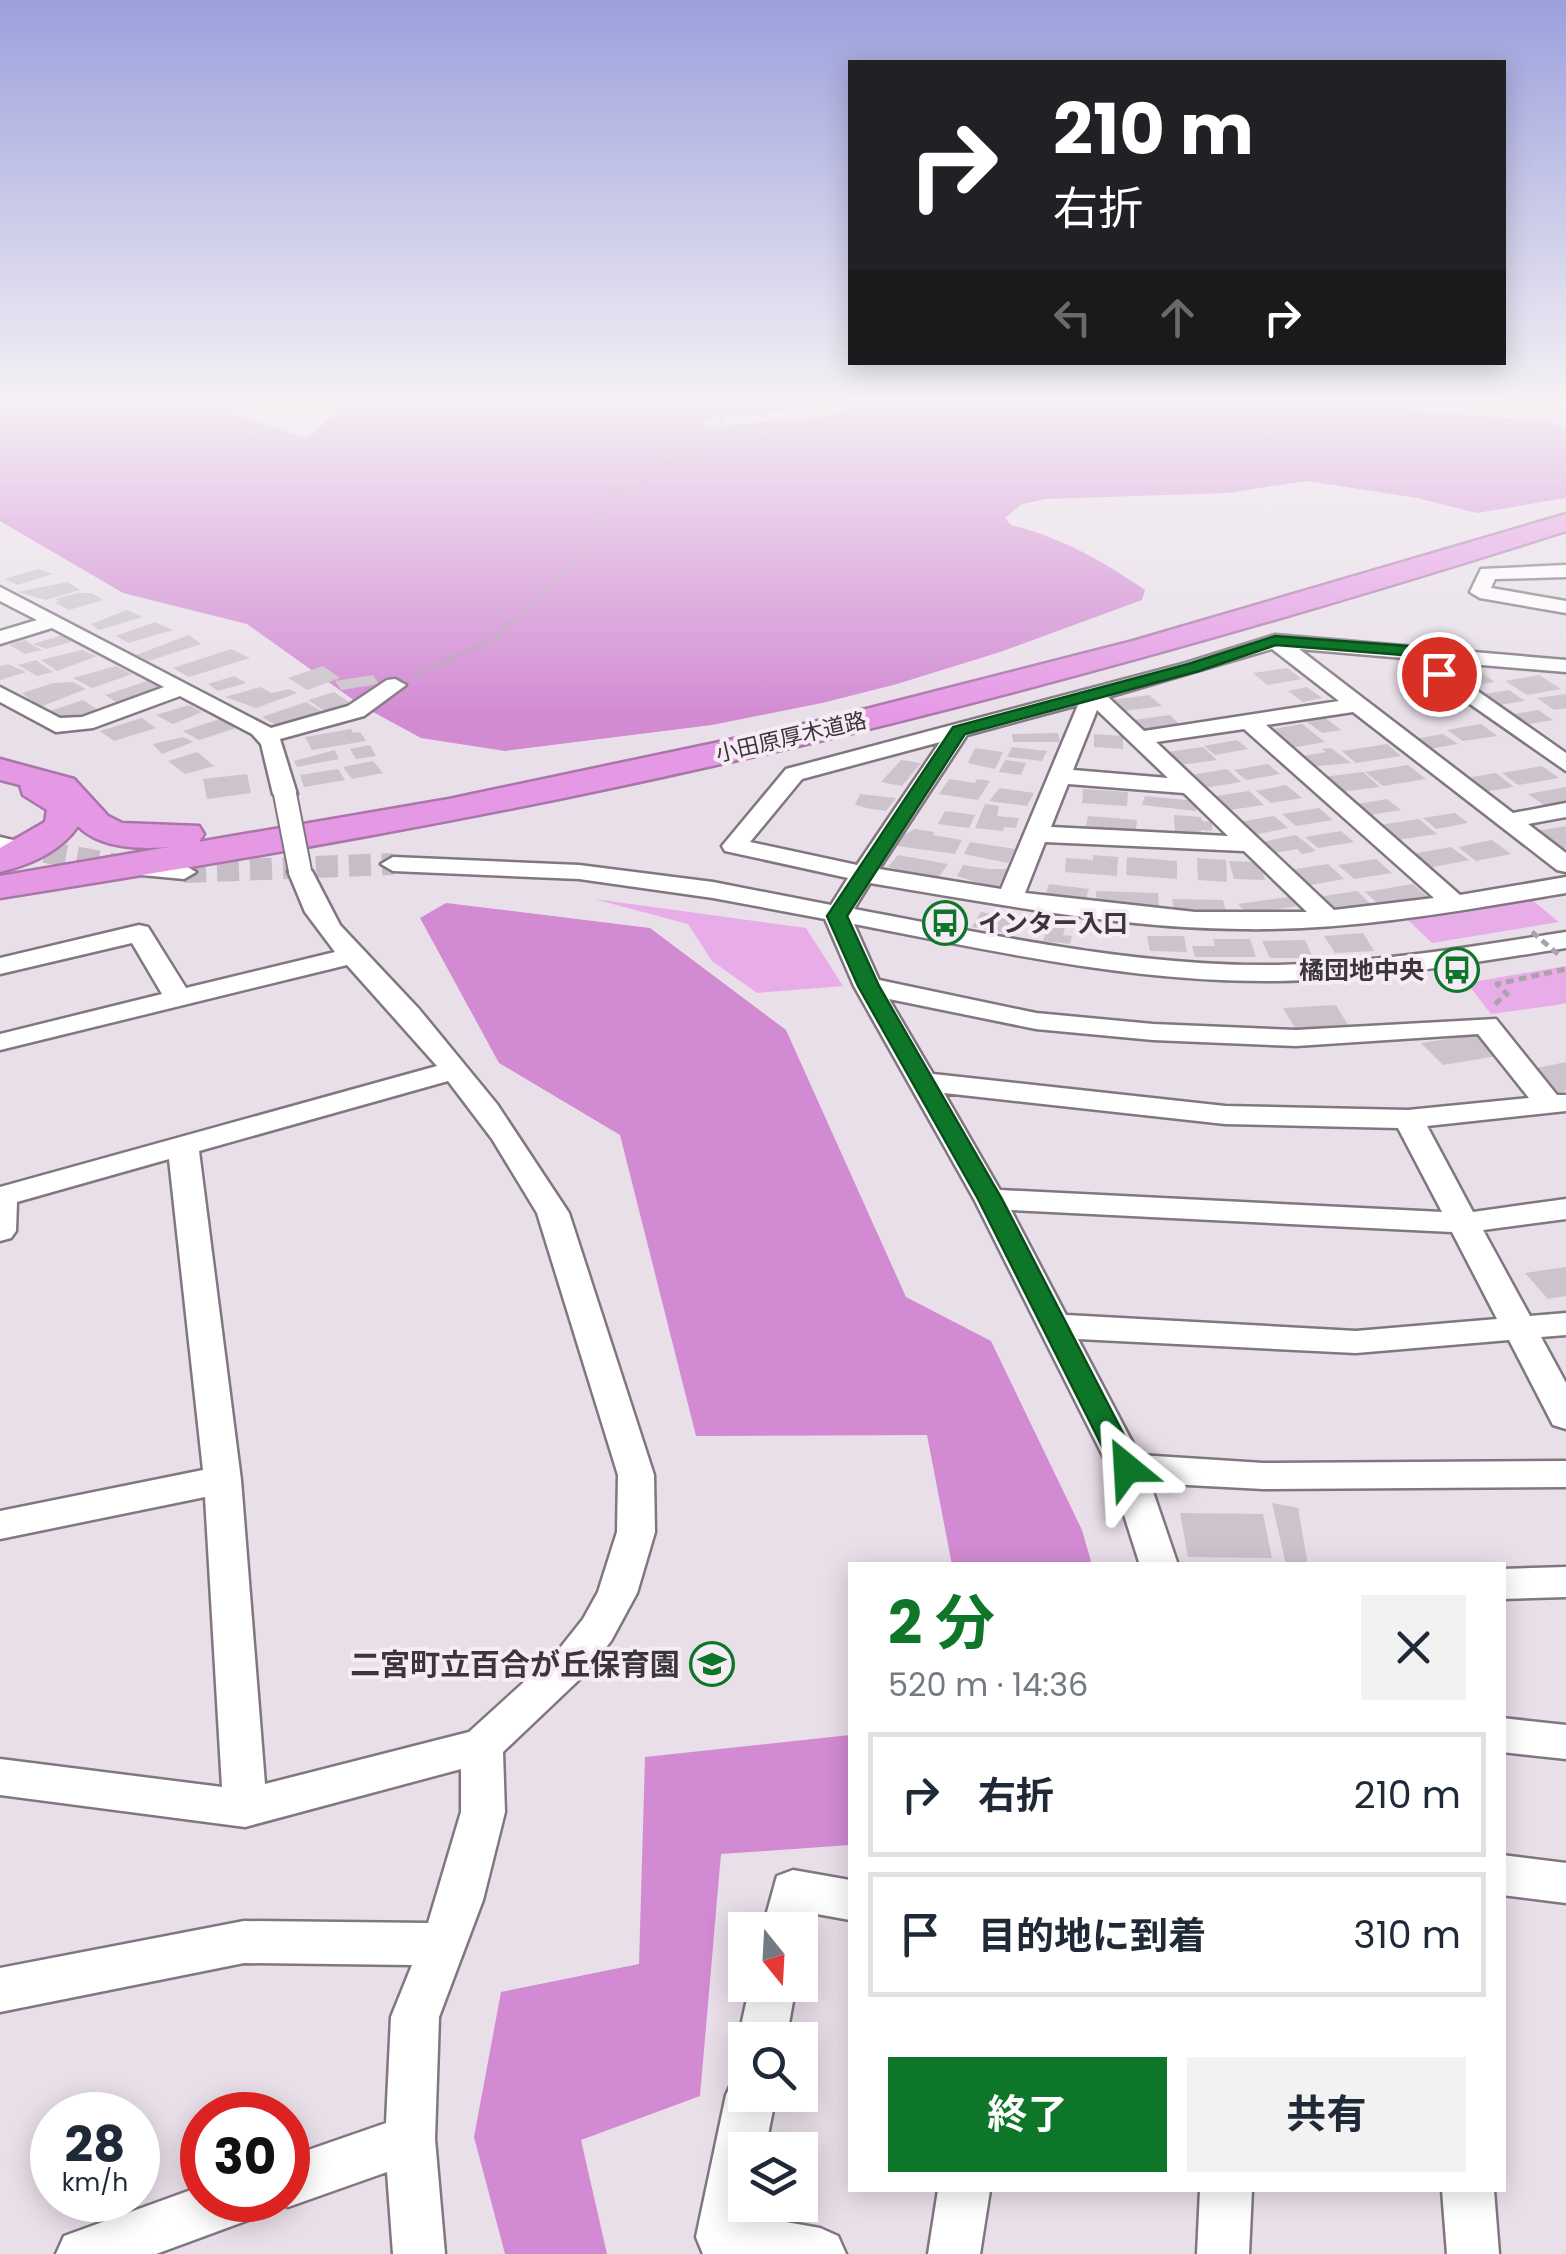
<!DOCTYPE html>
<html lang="ja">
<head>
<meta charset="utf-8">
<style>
  body { margin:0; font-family:Poppins,"Noto Sans JP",sans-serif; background:#f2f2f3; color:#1f2937; height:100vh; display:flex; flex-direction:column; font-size:38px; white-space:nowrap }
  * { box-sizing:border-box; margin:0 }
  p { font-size:32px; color:#747a83 }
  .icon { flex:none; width:55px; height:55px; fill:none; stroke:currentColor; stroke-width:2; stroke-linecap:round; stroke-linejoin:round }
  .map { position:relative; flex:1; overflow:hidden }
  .sheet { position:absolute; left:848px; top:1562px; width:658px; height:630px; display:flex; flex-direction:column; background:#fff; border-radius:0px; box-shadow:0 5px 25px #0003 }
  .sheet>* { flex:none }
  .hud { position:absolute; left:848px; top:60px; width:658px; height:305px; border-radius:0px; box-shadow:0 5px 25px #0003; background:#202124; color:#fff; overflow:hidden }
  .needle { width:65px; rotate:162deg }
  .tools { position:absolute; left:728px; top:1912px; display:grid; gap:20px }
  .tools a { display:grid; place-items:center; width:90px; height:90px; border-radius:0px; background:#fff; box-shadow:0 5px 25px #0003; font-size:50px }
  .speed { position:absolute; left:30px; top:2092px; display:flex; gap:20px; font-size:50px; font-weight:700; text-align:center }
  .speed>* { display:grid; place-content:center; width:130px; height:130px; border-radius:50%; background:#fff; box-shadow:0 5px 25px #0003; line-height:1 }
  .speed small { font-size:25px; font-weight:400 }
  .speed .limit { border:15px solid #d22; background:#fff; color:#111 }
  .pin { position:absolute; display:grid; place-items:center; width:85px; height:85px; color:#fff; margin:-42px; border:5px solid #fff; border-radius:50%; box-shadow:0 2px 10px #0007 }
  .me { position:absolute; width:110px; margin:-55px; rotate:333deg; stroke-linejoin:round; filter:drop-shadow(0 0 8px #0008) }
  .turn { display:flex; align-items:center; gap:35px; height:210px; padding:0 40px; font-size:45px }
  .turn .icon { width:130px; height:130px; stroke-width:2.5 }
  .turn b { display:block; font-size:70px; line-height:85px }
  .lanes { display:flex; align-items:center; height:95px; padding:0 40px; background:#0003; justify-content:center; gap:50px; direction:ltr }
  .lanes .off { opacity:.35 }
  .round { display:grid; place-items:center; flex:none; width:105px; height:105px; border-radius:0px; background:#f2f2f3 }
  .overview { display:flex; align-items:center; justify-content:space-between; height:170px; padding:0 40px }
  h1 { font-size:60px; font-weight:700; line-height:75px; color:#0e7629 }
  .cta { display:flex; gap:20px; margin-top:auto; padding:20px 40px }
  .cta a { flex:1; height:115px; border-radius:0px; background:#0e7629; color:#fff; font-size:40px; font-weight:700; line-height:115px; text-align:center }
  .cta a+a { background:#f2f2f3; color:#1f2937 }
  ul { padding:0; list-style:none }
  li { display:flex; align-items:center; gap:30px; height:125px; margin:0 20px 15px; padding:0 20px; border:5px solid #e0e1e3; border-radius:0px }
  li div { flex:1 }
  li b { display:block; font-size:38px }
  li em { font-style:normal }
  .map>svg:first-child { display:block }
  .green { fill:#e8ade8 }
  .forest { fill:#d28ad3 }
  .building { fill:#cdc3cc }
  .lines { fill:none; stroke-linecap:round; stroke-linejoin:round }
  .minor-tunnel { stroke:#c6bdc6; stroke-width:22; stroke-dasharray:22 11; stroke-linecap:butt }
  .minor-casing { stroke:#807780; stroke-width:5 }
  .highway-casing { stroke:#a976a9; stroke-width:5 }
  .path-far2 { stroke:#aba3ab; stroke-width:2.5; stroke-dasharray:5 2.5; stroke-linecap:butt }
  .path-far1 { stroke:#aba3ab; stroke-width:4; stroke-dasharray:5 4; stroke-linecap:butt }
  .path { stroke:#aba3ab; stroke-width:5; stroke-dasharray:8 5; stroke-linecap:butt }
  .minor { fill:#fff; fill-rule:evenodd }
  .highway { fill:#e599e5; fill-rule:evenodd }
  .minor-bridge-casing { stroke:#807780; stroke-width:26; stroke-linecap:butt }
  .path-bridge { stroke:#aba3ab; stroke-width:5; stroke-dasharray:8 5; stroke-linecap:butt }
  .minor-bridge { stroke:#fff; stroke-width:22 }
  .route { fill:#0e7629; stroke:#094d1b; stroke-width:2.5 }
  .labels { text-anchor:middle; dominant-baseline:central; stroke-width:8; stroke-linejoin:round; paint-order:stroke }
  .far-street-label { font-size:22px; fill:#3a363a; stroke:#f7ecf6 }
  .poi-label { font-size:25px; font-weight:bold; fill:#3a363a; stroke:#f7ecf6; text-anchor:start }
  .near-poi-label { font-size:30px; font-weight:bold; fill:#3a363a; stroke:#f7ecf6; text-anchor:end }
</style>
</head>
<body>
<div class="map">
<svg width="1566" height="2254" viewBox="0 0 1566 2254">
  <rect width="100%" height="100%" fill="#e9dfe9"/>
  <g class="green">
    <polygon points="594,899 806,928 843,986 757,993 712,961 688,924"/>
    <polygon points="1532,900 1559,922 1432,943 1408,920"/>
    <polygon points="1566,966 1566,1003 1557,1005 1491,1014 1467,983"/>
  </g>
  <g class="forest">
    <path d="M0 401H258L231 412 307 439 348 401H823L778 412 701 419 708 427 822 417 882 401H1372L1422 412 1547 421 1566 428V498L1477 513 1417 498 1307 481 1228 493 1046 499 1022 504 1005 518 1011 525C1062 538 1101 560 1145 590L1142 600 1000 652 897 684 822 703 712 725 505 751 421 738 362 706 247 624 123 593 0 521Z"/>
    <polygon points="446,903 650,928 786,1030 906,1297 991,1341 1082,1530 1092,1565 952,1565 927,1435 696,1436 620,1135 499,1063 420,918"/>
    <polygon points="850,1735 850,1845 721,1854 700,2096 581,2140 607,2254 505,2254 474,2137 501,1992 639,1964 645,1757"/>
  </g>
  <g class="building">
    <polygon points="38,569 53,574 17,585 5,579"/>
    <polygon points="68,582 80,590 46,600 17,592"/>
    <polygon points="78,593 92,593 103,600 69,610 54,602 59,601 54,599"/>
    <polygon points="127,610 143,617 99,630 91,624"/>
    <polygon points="155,622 173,630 129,643 116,636"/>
    <polygon points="62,635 74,641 46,649 33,644"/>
    <polygon points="189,635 201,644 149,661 136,655"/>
    <polygon points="25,640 31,644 42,650 25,654 9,645"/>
    <polygon points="231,649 250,658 189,677 173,668"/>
    <polygon points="82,650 97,656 57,671 41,660"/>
    <polygon points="36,660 53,672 37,676 18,665"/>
    <polygon points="8,664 26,672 0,680 0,666"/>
    <polygon points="116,666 132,674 92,688 73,678"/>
    <polygon points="323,666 340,678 307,690 288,678"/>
    <polygon points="1287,668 1302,679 1267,685 1253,673"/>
    <polygon points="1479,671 1495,682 1464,687 1448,676"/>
    <polygon points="373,675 379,684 341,690 335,681"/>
    <polygon points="1539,675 1561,689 1527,695 1505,681"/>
    <polygon points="234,676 246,683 218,691 208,684"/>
    <polygon points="147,681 164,690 121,705 105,695"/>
    <polygon points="73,682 86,689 40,707 22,693 53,683"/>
    <polygon points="260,687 272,693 289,689 297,693 256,708 225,697"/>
    <polygon points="1307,687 1322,698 1303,702 1288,691"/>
    <polygon points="1509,690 1525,701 1493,706 1477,695"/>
    <polygon points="334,692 352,704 326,712 308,700"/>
    <polygon points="1566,694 1566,708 1554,710 1537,698"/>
    <polygon points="1149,695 1162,706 1124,711 1111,700"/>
    <polygon points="83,700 103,713 67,724 50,711"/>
    <polygon points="306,702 325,713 281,728 262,717"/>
    <polygon points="189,705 202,712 173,724 156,715"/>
    <polygon points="1538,710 1553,720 1529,724 1514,714"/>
    <polygon points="1170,715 1179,724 1142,729 1133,720"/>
    <polygon points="1324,717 1341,730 1322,733 1306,721"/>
    <polygon points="142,718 156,728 114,741 100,731"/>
    <polygon points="220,719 236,728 199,740 183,731"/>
    <polygon points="1302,724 1325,742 1291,748 1267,730"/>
    <polygon points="1481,724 1497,736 1463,741 1447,730"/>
    <polygon points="351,729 353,733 360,732 366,741 312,750 305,737"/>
    <polygon points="1058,733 1060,742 1013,742 1012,734"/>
    <polygon points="1094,734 1123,736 1123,749 1094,747"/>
    <polygon points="1443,734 1458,744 1422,750 1408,740"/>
    <polygon points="183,737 193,742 162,754 153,744"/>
    <polygon points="1237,740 1248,749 1215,755 1204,746"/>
    <polygon points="1387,744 1401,756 1356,763 1342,751"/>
    <polygon points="370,745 376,756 356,759 350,749"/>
    <polygon points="1012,747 1047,751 1042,761 1007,757"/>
    <polygon points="1203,747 1217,760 1173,766 1160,753"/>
    <polygon points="975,748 1003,752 995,769 968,763"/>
    <polygon points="1331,748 1351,763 1308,767 1297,757 1326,752 1322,749"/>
    <polygon points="335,750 339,759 297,767 294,761"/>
    <polygon points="197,752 214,766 185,774 168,761"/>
    <polygon points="901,760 921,763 902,786 881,782"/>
    <polygon points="1005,760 1026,763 1021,775 999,772"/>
    <polygon points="373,761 383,773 352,779 343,767"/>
    <polygon points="1268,764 1280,774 1246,780 1234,770"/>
    <polygon points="1408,765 1426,779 1383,786 1365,772"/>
    <polygon points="1542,766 1559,778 1518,785 1502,773"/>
    <polygon points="338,769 345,780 304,787 300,775"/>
    <polygon points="1227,769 1241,782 1204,788 1190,775"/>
    <polygon points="1363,772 1380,787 1340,792 1323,777"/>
    <polygon points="1496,773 1514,787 1478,793 1460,779"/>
    <polygon points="247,774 251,793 207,799 203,779"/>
    <polygon points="949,779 975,783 977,779 990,781 978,800 939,794"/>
    <polygon points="1286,785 1302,798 1271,803 1256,791"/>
    <polygon points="1566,787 1566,805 1548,808 1528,794"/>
    <polygon points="1000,788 1034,793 1027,806 989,801"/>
    <polygon points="1083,789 1128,792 1127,806 1082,803"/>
    <polygon points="1249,791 1264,805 1223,811 1209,797"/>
    <polygon points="860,794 896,798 886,811 871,809 855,805"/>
    <polygon points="1145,796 1198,801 1196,811 1142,805"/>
    <polygon points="1387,799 1401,810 1370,815 1357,804"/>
    <polygon points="985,804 999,806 997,816 1019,818 1016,828 1004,827 1003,831 975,828"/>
    <polygon points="1319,808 1333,820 1296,826 1282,814"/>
    <polygon points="945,811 975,815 969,828 938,824"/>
    <polygon points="1455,813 1468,823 1436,829 1423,818"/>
    <polygon points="1174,815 1201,817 1202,821 1212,822 1212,831 1201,830 1201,836 1175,836"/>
    <polygon points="1088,816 1137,820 1136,830 1086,826"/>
    <polygon points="1274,816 1288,828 1253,835 1239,822"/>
    <polygon points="1419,819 1437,834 1397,840 1379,825"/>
    <polygon points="1566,826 1566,848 1560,849 1537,831"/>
    <polygon points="915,829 934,832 933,835 962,840 955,854 897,846 904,835"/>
    <polygon points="1341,831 1354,842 1318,848 1305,837"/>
    <polygon points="1296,835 1316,851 1302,854 1297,849 1275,853 1262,842"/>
    <polygon points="1492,840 1511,854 1476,861 1458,847"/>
    <polygon points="970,842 1015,849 1008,863 964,854"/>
    <polygon points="1451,847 1469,860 1429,868 1412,854"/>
    <polygon points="898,855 948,864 936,881 893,873 897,869 888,867"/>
    <polygon points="1093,855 1118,857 1117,876 1065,872 1066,858 1093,860"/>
    <polygon points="1127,857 1177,861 1177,879 1126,875"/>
    <polygon points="1197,858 1226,860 1227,882 1198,880"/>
    <polygon points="1376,859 1392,873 1354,879 1338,865"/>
    <polygon points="1229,861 1260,862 1265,880 1234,879"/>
    <polygon points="1328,864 1344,879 1299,887 1289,870"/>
    <polygon points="963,865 990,869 1008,869 997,889 957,876"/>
    <polygon points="1049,884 1089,889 1084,905 1044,900"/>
    <polygon points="1413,884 1431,900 1383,908 1365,892"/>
    <polygon points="1096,891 1158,893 1159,911 1097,905"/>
    <polygon points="1357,891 1376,909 1340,915 1331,907 1322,908 1311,898"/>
    <polygon points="1289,897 1298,906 1247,914 1238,904"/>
    <polygon points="1172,899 1223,900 1227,916 1175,915"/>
    <polygon points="981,912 1025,920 1017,935 972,927"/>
    <polygon points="1052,918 1067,920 1063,935 1072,936 1070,944 1043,941"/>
    <polygon points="1363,933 1374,951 1335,953 1324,936"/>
    <polygon points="1147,936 1184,936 1187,952 1150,951"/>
    <polygon points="1213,939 1250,939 1256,957 1195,957 1192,946 1215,946"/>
    <polygon points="1305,940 1313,958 1270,958 1262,941"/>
    <polygon points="1336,1005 1348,1025 1295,1028 1283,1008"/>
    <polygon points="1480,1034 1497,1056 1443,1065 1421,1043"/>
    <polygon points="1566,1062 1566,1091 1557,1093 1532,1069"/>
    <polygon points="1566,1267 1566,1296 1548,1299 1525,1273"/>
    <polygon points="1272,1503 1298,1508 1308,1565 1286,1565"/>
    <polygon points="1180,1513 1263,1514 1272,1558 1188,1557"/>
  </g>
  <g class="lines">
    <g class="minor-tunnel">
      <polyline points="12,846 129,867"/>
      <polyline points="184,872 393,864"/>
    </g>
    <g class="minor-casing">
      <g id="minor">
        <polygon points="1566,565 1566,577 1495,579 1491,588 1566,601 1566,613 1480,598 1470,592 1481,569"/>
        <polygon points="0,587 271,728 348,706 387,680 395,679 406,685 364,716 280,739 297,794 285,801 273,794 261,744 252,734 180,696 93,728 56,732 0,702 0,687 60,718 82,717 164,687 52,628 0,644 0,631 37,620 0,601"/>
        <path d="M1275 635 1566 660V672L1435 661 1566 753V771L1404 658 1299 649 1513 813 1566 803V817L1528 824 1566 853V872L1557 870 1353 712 1266 725 1460 895 1566 877V893C1459 911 1350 931 1241 929 1116 928 993 903 870 883L854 909C993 935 1136 967 1278 965 1376 963 1470 947 1566 932V948C1470 963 1375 980 1278 981 1135 983 993 951 854 924L879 980 1036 1013 1153 1024 1296 1030 1496 1019 1557 1095H1566V1111L1427 1126 1473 1212 1566 1199V1219L1483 1230 1530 1316 1566 1313V1335L1541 1337 1566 1383V1429L1553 1425 1509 1340 1356 1353 1078 1339 1139 1455 1263 1463 1566 1461V1487L1263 1489 1150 1483 1178 1565H1140L1109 1468 974 1199 854 986 825 919 713 898 579 879 393 871 381 864 393 857 579 865 713 882 831 905 848 878 725 851 722 846 786 769 1186 663ZM1272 649 1339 701 1144 731 1108 697ZM1078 705 1001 889 879 869 967 735ZM1097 710 1168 778 1073 770ZM1244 729 1434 898 1334 910 1156 742ZM940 742 857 865 750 842 802 779ZM1068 784 1184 793 1228 836 1051 827ZM1045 842 1244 851 1307 912H1195L1025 893ZM889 999 1036 1029 1153 1040 1296 1046 1478 1034 1529 1098 1408 1110 1225 1106 933 1074ZM944 1093 1225 1124 1398 1128 1442 1212 1000 1190ZM1011 1210 1452 1232 1497 1319 1356 1331 1066 1315Z"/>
        <polygon points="0,837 13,840 16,845 13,850 0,851"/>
        <polygon points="151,863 184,865 196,872 184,879 142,875 139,870 142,865"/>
        <path d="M300 864 312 871 340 925 419 1009 497 1104 569 1213 654 1475 655 1532 637 1593 611 1641 584 1675 503 1752 505 1812 483 1900 439 2017 435 2139 445 2254H393L387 2172 288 2207 270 2200H288V2157L386 2123 391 2017 412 1965 244 1963 0 2012V1968L244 1921 428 1923 461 1812V1769L245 1827 0 1795V1759L222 1787 205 1497 0 1539V1511L203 1470 169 1159 17 1202 16 1231 11 1238 0 1241V1187L437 1066 347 965 0 1050V1034L162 994 132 943 0 974V958L139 925 148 927 186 988 335 952 305 912 288 871ZM448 1081 492 1139 537 1213 618 1475 617 1532 598 1592 583 1619 556 1653 469 1732 265 1784 241 1480 199 1151Z"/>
        <polygon points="1566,1567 1566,1597 1502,1599 1502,1569"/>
        <polygon points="1502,1718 1566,1725 1566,1759 1502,1752"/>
        <polygon points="1502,1855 1566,1863 1566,1903 1502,1895"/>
        <polygon points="793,1870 850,1880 850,1920 811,1913 800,1945 800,1930 762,1930 777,1876"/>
        <polygon points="750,1985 796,1985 786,2040 745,2040 745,2056 738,2040"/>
        <polygon points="745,2074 745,2095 776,2095 765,2150 745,2150 745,2205 754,2205 752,2216 820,2228 838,2236 846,2254 703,2254 696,2237 726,2095 734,2078"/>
        <polygon points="202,2186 202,2200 262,2200 254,2218 156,2254 56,2254 64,2236"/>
        <polygon points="938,2190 990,2190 980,2254 928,2254"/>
        <polygon points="1200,2190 1252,2190 1249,2254 1197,2254"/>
        <polygon points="1442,2190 1494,2190 1499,2254 1447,2254"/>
      </g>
    </g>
    <g class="highway-casing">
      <g id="highway">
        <path d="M1566 514V531C1286 620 1003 700 716 765 479 819 240 860 0 898V876L449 799 823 720 1133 641Z"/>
        <path d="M0 759 74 779 108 816 122 823 199 826 204 834 199 842C164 850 105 854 78 826 60 852 29 865 0 872V848L45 822 47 810 23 795 20 785 0 780Z"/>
      </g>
    </g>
    <g class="path-far2">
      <polyline points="696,415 727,415"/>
      <polyline points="515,618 560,576 594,535 606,496 636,486 710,435 727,415 793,401"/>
    </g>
    <polyline class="path-far1" points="415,674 492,640 518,616"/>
    <polyline class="path" points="1495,1004 1507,994 1497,984 1566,969"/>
    <use href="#minor" class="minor"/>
    <use href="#highway" class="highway"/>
    <g class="minor-bridge-casing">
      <polyline id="minor-bridge" points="285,794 300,871"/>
    </g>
    <polyline class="path-bridge" points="1532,932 1559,955"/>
    <use href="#minor-bridge" class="minor-bridge"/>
  </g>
  <linearGradient id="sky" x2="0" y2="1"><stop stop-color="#9ca0dc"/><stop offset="0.56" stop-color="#f5f1f5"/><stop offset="1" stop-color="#f5f1f5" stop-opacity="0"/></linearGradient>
  <rect width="1566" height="717" fill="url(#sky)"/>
  <polygon class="route" points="1275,636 1408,646 1447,674 1434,677 1403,655 1276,645 1199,671 965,734 847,916 879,986 1002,1199 1141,1468 1137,1475 1117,1475 1113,1468 978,1199 858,986 827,916 953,727 1188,664"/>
  <defs>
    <g id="bus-ring" transform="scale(2.25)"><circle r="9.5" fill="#f7ecf6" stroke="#0e7629" stroke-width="1.5"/><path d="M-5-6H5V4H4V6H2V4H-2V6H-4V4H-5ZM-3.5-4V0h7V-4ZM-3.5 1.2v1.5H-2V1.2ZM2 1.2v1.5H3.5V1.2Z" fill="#0e7629"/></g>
    <g id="school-ring" transform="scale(2.25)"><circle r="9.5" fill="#f7ecf6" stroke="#0e7629" stroke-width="1.5"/><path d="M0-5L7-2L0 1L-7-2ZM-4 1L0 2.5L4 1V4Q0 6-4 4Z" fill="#0e7629"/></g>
  </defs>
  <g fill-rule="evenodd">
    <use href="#bus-ring" x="945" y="923"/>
    <use href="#bus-ring" x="1457" y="970"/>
    <use href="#school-ring" x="712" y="1664"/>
  </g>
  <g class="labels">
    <g class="far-street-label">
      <text transform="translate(791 737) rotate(-13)">小田原厚木道路</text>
    </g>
    <g class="poi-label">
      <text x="978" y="923">インター入口</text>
      <text x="1424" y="970" text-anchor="end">橘団地中央</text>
    </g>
    <g class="near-poi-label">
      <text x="680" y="1664">二宮町立百合が丘保育園</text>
    </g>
  </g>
</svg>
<div class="tools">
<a><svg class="needle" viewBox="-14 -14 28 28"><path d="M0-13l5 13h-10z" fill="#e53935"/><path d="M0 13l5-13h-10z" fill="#747a83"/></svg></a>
<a><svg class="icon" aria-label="search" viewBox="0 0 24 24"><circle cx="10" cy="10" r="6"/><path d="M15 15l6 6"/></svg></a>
<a><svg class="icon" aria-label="layers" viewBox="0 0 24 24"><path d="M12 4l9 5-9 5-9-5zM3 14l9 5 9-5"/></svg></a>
</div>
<div class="speed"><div>28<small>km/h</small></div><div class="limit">30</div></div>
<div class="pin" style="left:1439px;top:674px;background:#d93025"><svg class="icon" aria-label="arrive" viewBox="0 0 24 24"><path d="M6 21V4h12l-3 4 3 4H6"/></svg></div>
<svg class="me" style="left:1127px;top:1468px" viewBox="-20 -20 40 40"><path d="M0-17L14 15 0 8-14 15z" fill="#0e7629" stroke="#fff" stroke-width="4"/></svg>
<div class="hud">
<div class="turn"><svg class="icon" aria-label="right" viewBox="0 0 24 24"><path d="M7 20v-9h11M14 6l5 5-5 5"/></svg><div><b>210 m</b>右折</div></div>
<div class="lanes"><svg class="icon off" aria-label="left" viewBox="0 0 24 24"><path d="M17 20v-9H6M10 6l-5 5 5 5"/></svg><svg class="icon off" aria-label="ahead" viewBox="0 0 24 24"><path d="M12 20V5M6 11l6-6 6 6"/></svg><svg class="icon" aria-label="right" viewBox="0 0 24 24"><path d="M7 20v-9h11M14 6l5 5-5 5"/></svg></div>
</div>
<section class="sheet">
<div class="overview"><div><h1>2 分</h1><p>520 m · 14:36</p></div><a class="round"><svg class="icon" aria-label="close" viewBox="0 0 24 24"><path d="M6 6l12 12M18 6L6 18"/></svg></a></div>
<ul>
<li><svg class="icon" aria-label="right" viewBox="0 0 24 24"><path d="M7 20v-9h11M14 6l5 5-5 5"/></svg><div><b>右折</b></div><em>210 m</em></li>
<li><svg class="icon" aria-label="arrive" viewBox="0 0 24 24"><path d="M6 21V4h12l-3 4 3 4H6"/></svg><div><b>目的地に到着</b></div><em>310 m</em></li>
</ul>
<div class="cta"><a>終了</a><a>共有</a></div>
</section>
</div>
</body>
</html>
